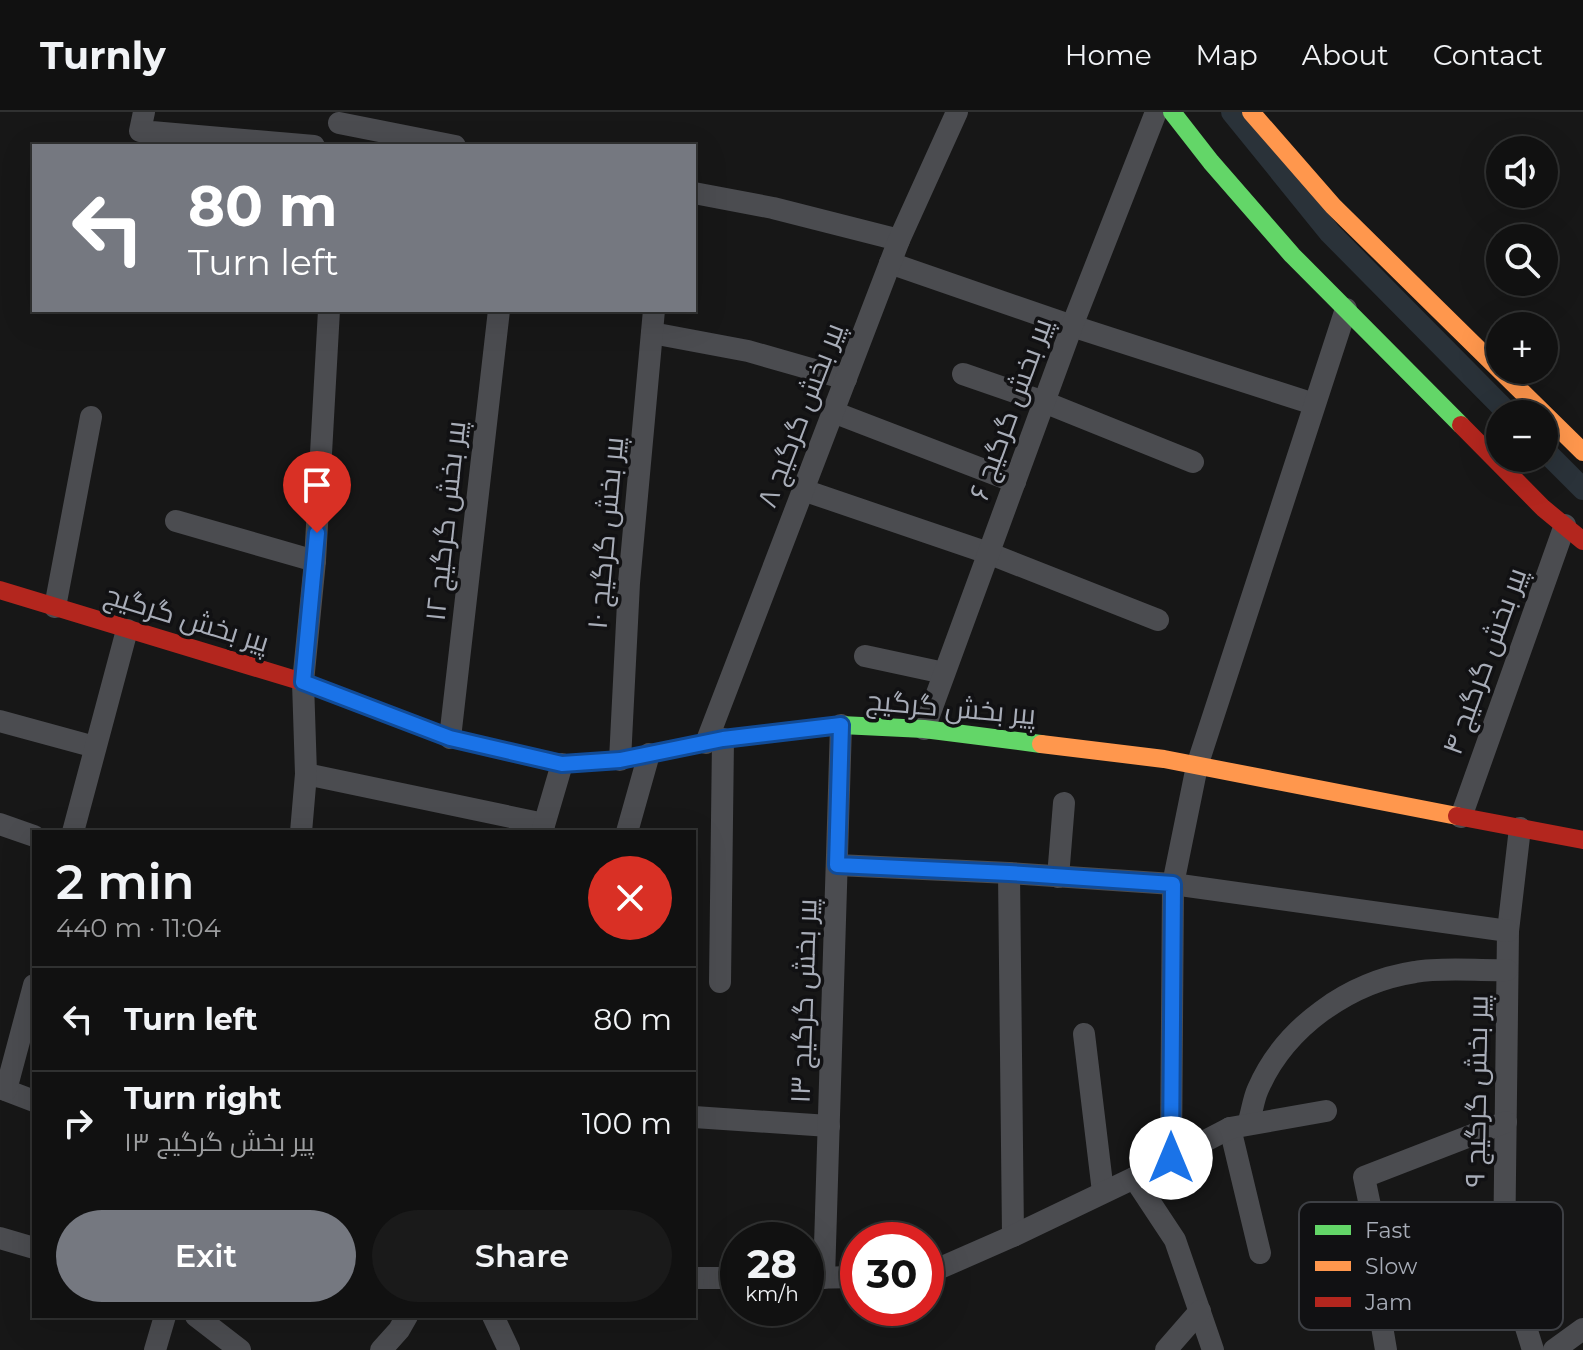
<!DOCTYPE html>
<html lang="en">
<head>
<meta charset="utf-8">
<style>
  body { margin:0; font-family:Montserrat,Cairo,sans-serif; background:#1a1a1a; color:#f1f3f6; height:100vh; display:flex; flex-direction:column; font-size:30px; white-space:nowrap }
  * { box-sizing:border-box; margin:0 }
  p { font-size:26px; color:#9c9d9f }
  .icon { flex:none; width:44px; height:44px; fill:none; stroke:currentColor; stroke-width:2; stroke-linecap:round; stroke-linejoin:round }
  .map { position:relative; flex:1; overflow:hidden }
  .panel { position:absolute; left:32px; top:718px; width:664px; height:488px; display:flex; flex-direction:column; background:#111; border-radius:0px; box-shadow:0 8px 32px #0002,0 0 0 2px #303131 }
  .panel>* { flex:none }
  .guide { position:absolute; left:32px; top:32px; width:664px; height:168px; border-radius:0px; box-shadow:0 8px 32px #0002,0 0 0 2px #303131; background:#757880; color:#fff; overflow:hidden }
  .controls { position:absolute; left:1486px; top:24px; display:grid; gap:16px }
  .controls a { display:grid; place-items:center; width:72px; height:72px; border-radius:50%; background:#111; box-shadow:0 8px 32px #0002,0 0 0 2px #303131; font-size:40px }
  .speed { position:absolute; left:720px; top:1110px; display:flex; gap:16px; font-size:40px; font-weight:700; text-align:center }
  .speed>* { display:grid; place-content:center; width:104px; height:104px; border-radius:50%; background:#111; box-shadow:0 8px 32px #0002,0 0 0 2px #303131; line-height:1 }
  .speed small { font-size:20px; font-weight:400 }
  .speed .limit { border:12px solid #d22; background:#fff; color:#111 }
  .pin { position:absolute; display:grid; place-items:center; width:68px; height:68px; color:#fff; margin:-82px -34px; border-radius:50% 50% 50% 0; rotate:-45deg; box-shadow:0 0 8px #0007 }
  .pin .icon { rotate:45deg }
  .me { position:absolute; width:88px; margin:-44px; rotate:0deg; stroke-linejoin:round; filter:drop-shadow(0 0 6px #0008) }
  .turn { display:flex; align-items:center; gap:28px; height:168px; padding:0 24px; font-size:36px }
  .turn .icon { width:104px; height:104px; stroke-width:2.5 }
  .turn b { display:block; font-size:56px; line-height:68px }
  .round { display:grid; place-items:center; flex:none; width:84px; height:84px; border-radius:42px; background:#1a1a1a }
  .overview { display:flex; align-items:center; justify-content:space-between; height:136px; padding:0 24px }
  h1 { font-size:48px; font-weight:600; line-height:60px }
  .button { display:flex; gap:16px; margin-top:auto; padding:16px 24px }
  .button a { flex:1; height:92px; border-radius:48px; background:#757880; color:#fff; font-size:32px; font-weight:600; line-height:92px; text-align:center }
  .button a+a { background:#1a1a1a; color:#f1f3f6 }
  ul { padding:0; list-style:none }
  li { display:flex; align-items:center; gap:24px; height:104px; padding:0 24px; border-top:2px solid #303131 }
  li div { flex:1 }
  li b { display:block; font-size:30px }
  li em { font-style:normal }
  header { display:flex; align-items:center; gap:48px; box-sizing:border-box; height:112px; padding:0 40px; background:#111; border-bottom:2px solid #303131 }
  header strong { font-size:38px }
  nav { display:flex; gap:44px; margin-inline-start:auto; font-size:28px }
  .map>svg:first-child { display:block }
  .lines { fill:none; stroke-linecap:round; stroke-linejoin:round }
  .canal { stroke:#2a3239; stroke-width:22 }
  .street { stroke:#4b4c50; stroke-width:22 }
  .fast { stroke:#63d668; stroke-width:18 }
  .slow { stroke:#ff974d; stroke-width:18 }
  .jam { stroke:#b3261e; stroke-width:18 }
  .route-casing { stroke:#114b97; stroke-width:20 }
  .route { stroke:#1a73e8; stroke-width:14 }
  .labels { text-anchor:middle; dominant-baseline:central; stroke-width:7; stroke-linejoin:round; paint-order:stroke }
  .street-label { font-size:28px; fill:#a8adb8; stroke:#111113 }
  .key { fill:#111113; stroke:#3e4045; stroke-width:2 }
  .key-label { font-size:22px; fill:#a8adb8 }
</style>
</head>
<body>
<header>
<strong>Turnly</strong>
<nav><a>Home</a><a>Map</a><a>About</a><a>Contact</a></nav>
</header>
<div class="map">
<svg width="1583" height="1238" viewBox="0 0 1583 1238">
  <rect width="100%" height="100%" fill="#171717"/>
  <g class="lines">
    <g class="canal">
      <polyline points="1232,0 1330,121 1509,302"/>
      <polyline points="1544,338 1583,377"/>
    </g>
    <g class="street">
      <polyline points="144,0 140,19 314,34"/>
      <polyline points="339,11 455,34"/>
      <polyline points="694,81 773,96 899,128"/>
      <polyline points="890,151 1072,214 1314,292"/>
      <polyline points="652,221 748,239 846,267"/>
      <polyline points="963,262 1044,290 1193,350"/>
      <polyline points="833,300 1015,370"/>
      <polyline points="803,378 988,441 1158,508"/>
      <polyline points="176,409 315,449"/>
      <polyline points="55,495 91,305"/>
      <polyline points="865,544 944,561"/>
      <polyline points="0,609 95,635"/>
      <polyline points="924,617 1072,214 1156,0"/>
      <polyline points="450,626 499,198"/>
      <polyline points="706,631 899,128 957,0"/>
      <polyline points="620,648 629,471 654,198"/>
      <polyline points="306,662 544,712"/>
      <polyline points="1461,705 1565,413"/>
      <polyline points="0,712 34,724"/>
      <polyline points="1520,716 1508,819 1504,1145 1533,1238"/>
      <polyline points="73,720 127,518"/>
      <polyline points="301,720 306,662 303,570 315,449 329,198"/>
      <polyline points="542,720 562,652"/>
      <polyline points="627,720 649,642"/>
      <polyline points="837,753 1009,761 1173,772 1508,819"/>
      <polyline points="1009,761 1013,1124"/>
      <polyline points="1058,765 1064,691"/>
      <polyline points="720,870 723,627"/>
      <polyline points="1084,922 1103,1080"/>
      <polyline points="0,976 34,989"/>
      <polyline points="6,978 34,873"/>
      <polyline points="694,1005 829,1014"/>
      <path d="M1248 1012C1252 1001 1253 988 1258 977 1285 915 1349 870 1415 860 1442 855 1479 859 1507 858"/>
      <polyline points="1230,1016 1260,1141"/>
      <polyline points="1171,1046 1173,772 1197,654 1346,197"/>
      <polyline points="1134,1066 1175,1128 1213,1238"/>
      <polyline points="0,1126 34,1136"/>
      <polyline points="926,1159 940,1156 1013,1124 1134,1066 1230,1016 1326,999"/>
      <polyline points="694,1166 738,1166"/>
      <polyline points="806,1166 858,1165"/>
      <polyline points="824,1166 841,613"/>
      <polyline points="196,1204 240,1238"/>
      <polyline points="493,1204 509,1238"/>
      <polyline points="155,1238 165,1204"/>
      <polyline points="381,1238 399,1218 407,1204"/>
      <polyline points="1166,1238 1200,1199"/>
      <polyline points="1386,1238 1374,1167 1379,1137 1364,1065 1506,1010"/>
      <polyline points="1554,1238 1583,1217"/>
    </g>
    <g class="fast">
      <polyline points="1172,0 1211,50 1292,143 1461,313"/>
      <polyline points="653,641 723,627 841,613 924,617 1041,632"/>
    </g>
    <g class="slow">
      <polyline points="1251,0 1333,94 1583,340"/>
      <polyline points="1041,632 1164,647 1457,704"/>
    </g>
    <g class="jam">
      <polyline points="1461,313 1543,396 1583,429"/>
      <polyline points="0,478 303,570 450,626 562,652 620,648 653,641"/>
      <polyline points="1457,704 1583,728"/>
    </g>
  </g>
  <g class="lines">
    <g class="route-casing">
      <polyline id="route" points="317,421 303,570 450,626 562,652 620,648 723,627 841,613 837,753 1009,761 1173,772 1171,1046"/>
    </g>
    <use href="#route" class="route"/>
  </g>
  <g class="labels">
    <g class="street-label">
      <text transform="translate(1010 297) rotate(-70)">پیر بخش گرگیج ۶</text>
      <text transform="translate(800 303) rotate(-69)">پیر بخش گرگیج ۸</text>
      <text transform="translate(445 409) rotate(-84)">پیر بخش گرگیج ۱۲</text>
      <text transform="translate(605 421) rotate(-85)">پیر بخش گرگیج ۱۰</text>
      <text transform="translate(187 506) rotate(17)">پیر بخش گرگیج</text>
      <text transform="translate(1484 549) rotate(-70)">پیر بخش گرگیج ۴</text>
      <text transform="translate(951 595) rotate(5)">پیر بخش گرگیج</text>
      <text transform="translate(803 889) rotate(-88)">پیر بخش گرگیج ۱۳</text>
      <text transform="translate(1476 979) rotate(-89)">پیر بخش گرگیج ۹</text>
    </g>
  </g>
  <rect x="1299" y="1090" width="264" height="128" rx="12" class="key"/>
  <rect x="1315" y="1113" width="36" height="10" fill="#63d668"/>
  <rect x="1315" y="1149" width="36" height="10" fill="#ff974d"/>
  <rect x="1315" y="1185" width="36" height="10" fill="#b3261e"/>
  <g class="key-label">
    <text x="1365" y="1126">Fast</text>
    <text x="1365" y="1162">Slow</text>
    <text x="1365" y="1198">Jam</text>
  </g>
</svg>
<div class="controls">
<a><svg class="icon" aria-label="sound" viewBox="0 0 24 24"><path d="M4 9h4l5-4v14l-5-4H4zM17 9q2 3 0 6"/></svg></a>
<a><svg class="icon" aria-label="search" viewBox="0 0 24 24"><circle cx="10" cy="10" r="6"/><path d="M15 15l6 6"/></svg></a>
<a>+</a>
<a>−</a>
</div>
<div class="speed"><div>28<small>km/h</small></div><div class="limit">30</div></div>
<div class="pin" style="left:317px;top:421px;background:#d93025"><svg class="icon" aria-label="arrive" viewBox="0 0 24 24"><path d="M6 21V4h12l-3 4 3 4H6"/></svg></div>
<svg class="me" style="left:1171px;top:1046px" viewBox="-20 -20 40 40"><circle r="19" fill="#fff"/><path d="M0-13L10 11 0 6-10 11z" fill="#1a73e8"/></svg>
<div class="guide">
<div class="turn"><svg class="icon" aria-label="left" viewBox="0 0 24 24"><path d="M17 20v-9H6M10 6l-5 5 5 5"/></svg><div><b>80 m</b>Turn left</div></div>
</div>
<section class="panel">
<div class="overview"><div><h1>2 min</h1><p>440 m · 11:04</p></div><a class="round" style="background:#d93025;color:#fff"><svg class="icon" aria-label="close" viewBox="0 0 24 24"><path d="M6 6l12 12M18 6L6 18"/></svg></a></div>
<ul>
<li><svg class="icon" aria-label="left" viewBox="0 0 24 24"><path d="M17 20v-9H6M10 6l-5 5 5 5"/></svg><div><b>Turn left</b></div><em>80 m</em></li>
<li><svg class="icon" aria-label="right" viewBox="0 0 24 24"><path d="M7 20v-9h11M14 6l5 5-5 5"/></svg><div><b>Turn right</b><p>پیر بخش گرگیج ۱۳</p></div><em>100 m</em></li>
</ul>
<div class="button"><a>Exit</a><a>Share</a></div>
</section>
</div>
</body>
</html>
